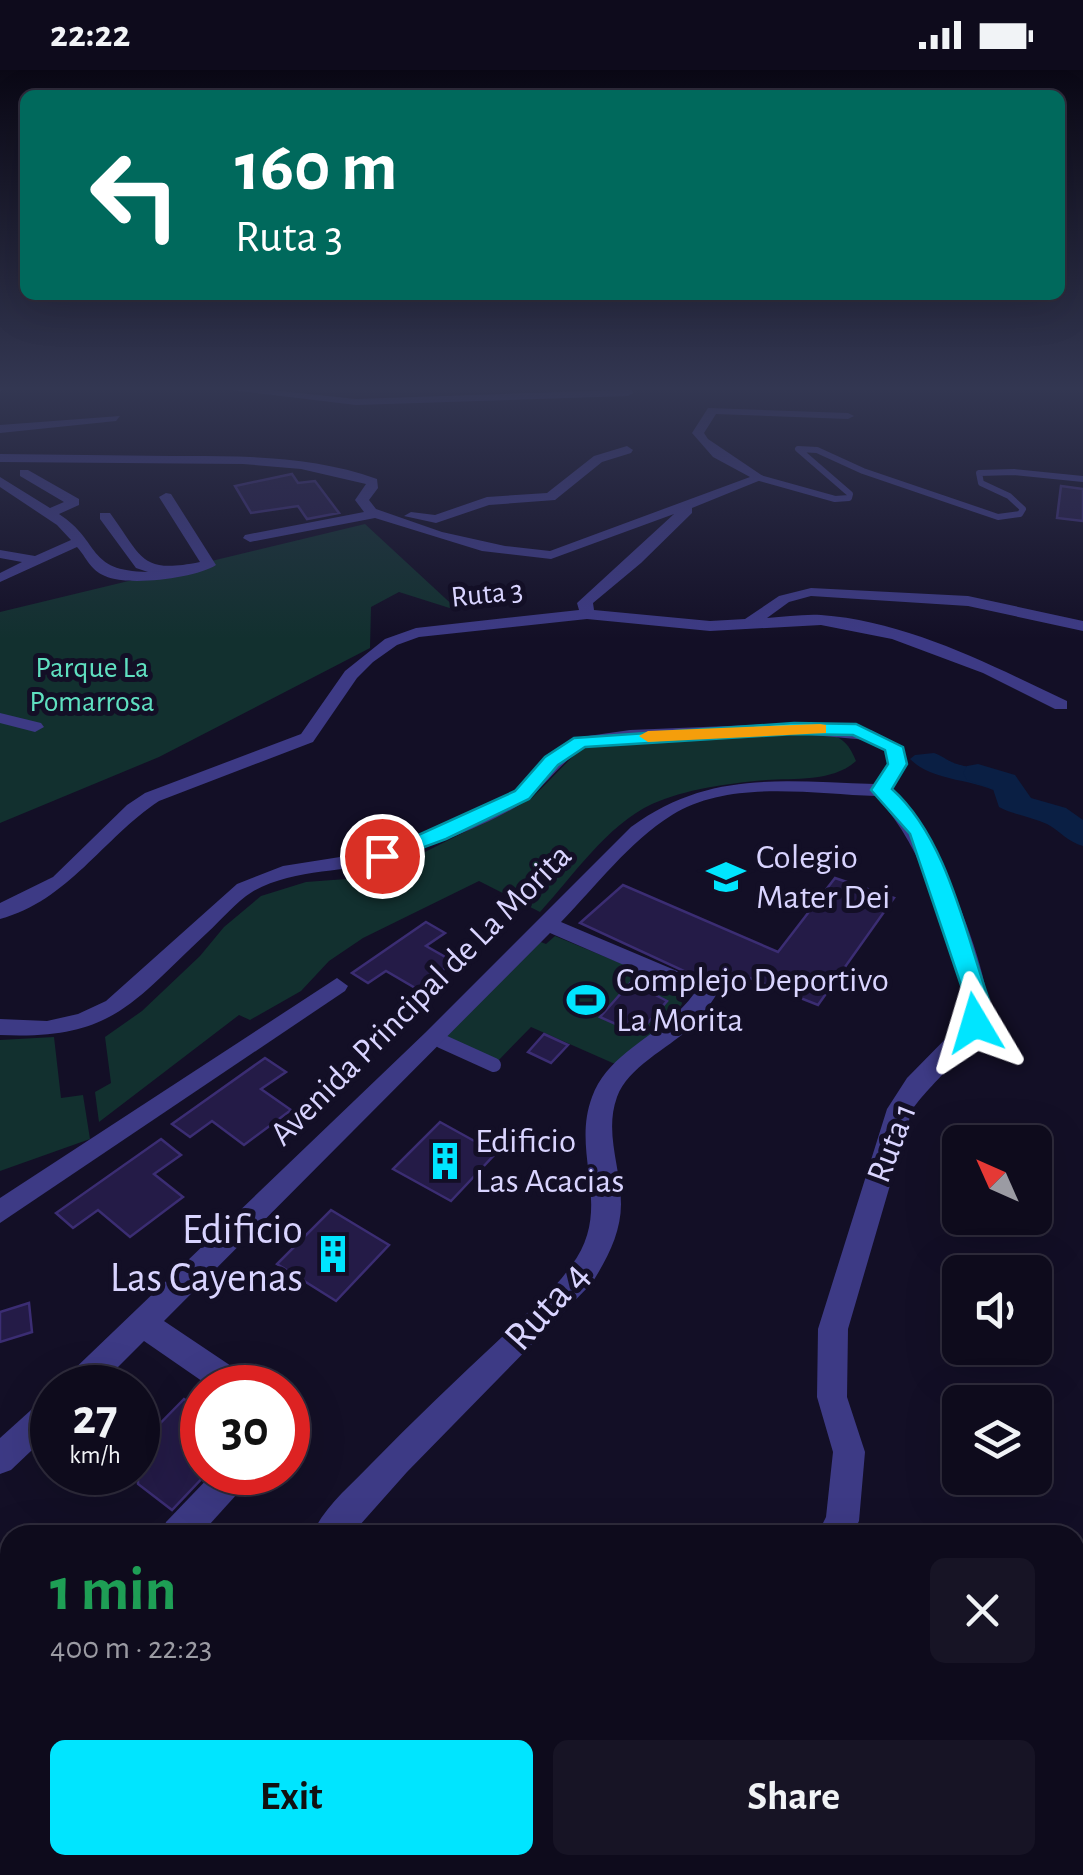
<!DOCTYPE html>
<html lang="en">
<head>
<meta charset="utf-8">
<style>
  body { margin:0; font-family:"Alegreya Sans",sans-serif; background:#171425; color:#f1f3f6; height:100vh; display:flex; flex-direction:column; font-size:38px; white-space:nowrap }
  * { box-sizing:border-box; margin:0 }
  p { font-size:32px; color:#9b9ba3 }
  .icon { flex:none; width:55px; height:55px; fill:none; stroke:currentColor; stroke-width:2; stroke-linecap:round; stroke-linejoin:round }
  .map { position:relative; flex:1; overflow:hidden }
  .drawer { position:absolute; left:0px; top:1455px; width:1085px; height:350px; display:flex; flex-direction:column; background:#0e0b1c; border-radius:30px 30px 0 0; box-shadow:0 10px 40px #0002,0 0 0 2px #2e2b3b }
  .drawer>* { flex:none }
  .top-card { position:absolute; left:20px; top:20px; width:1045px; height:210px; border-radius:15px; box-shadow:0 10px 40px #0002,0 0 0 2px #2e2b3b; background:#00695c; color:#fff; overflow:hidden }
  .needle { width:65px; rotate:315deg }
  .buttons { position:absolute; left:942px; top:1055px; display:grid; gap:20px }
  .buttons a { display:grid; place-items:center; width:110px; height:110px; border-radius:15px; background:#0e0b1c; box-shadow:0 10px 40px #0002,0 0 0 2px #2e2b3b; font-size:50px }
  .speed { position:absolute; left:30px; top:1295px; display:flex; gap:20px; font-size:50px; font-weight:700; text-align:center }
  .speed>* { display:grid; place-content:center; width:130px; height:130px; border-radius:50%; background:#0e0b1c; box-shadow:0 10px 40px #0002,0 0 0 2px #2e2b3b; line-height:1 }
  .speed small { font-size:25px; font-weight:400 }
  .speed .limit { border:15px solid #d22; background:#fff; color:#111 }
  .pin { position:absolute; display:grid; place-items:center; width:85px; height:85px; color:#fff; margin:-42px; border:5px solid #fff; border-radius:50%; box-shadow:0 2px 10px #0007 }
  .me { position:absolute; width:110px; margin:-55px; rotate:353deg; stroke-linejoin:round; filter:drop-shadow(0 0 8px #0008) }
  .turn { display:flex; align-items:center; gap:35px; height:210px; padding:0 50px; font-size:45px }
  .turn .icon { width:130px; height:130px; stroke-width:2.5 }
  .turn b { display:block; font-size:70px; line-height:85px }
  .round { display:grid; place-items:center; flex:none; width:105px; height:105px; border-radius:15px; background:#171425 }
  .head { display:flex; align-items:center; justify-content:space-between; height:170px; padding:0 50px }
  h1 { font-size:60px; font-weight:700; line-height:75px; color:#1e9e55 }
  .cta { display:flex; gap:20px; margin-top:auto; padding:20px 50px }
  .cta a { flex:1; height:115px; border-radius:15px; background:#00e5ff; color:#111; font-size:40px; font-weight:700; line-height:115px; text-align:center }
  .cta a+a { background:#171425; color:#f1f3f6 }
  .status { display:flex; justify-content:space-between; align-items:center; height:70px; padding:0 50px; background:#0e0b1c; direction:ltr }
  .status svg { height:28px; fill:currentColor }
  .map>svg:first-child { display:block }
  .green { fill:#12302f }
  .water { fill:#0a1f44 }
  .lines { fill:none; stroke-linecap:round; stroke-linejoin:round }
  .river { fill:#0a1f44; fill-rule:evenodd }
  .building { fill:#241b47; stroke:#3b2d73; stroke-width:2.5 }
  .lane-far3 { stroke:#3d3a85; stroke-width:6 }
  .lane-far2 { stroke:#3d3a85; stroke-width:10 }
  .lane-far1 { stroke:#3d3a85; stroke-width:14 }
  .lane { stroke:#3d3a85; stroke-width:18 }
  .street { fill:#3d3a85; fill-rule:evenodd }
  .secondary { fill:#6f6bff; fill-rule:evenodd }
  .route { fill:#00e5ff; stroke:#0095a6; stroke-width:2.5 }
  .slow { fill:#f59e0b }
  .labels { text-anchor:middle; dominant-baseline:central; stroke-width:10; stroke-linejoin:round; paint-order:stroke }
  .far-street-label { font-size:30px; fill:#d9d4ff; stroke:#130f26 }
  .far-park-label { font-size:30px; fill:#5fe0c0; stroke:#130f26 }
  .poi-label { font-size:35px; fill:#d9d4ff; stroke:#130f26; text-anchor:start }
  .street-label { font-size:35px; fill:#d9d4ff; stroke:#130f26 }
  .near-poi-label { font-size:42px; fill:#d9d4ff; stroke:#130f26; text-anchor:end }
  .near-street-label { font-size:42px; fill:#d9d4ff; stroke:#130f26 }
</style>
</head>
<body>
<div class="status"><b>22:22</b><svg viewBox="0 0 49 12"><path d="M0 12V9h3v3zM5 12V6h3v6zM10 12V3h3v9zM15 12V0h3v12zM26 1h20v11H26zM47 4h2v5h-2z"/></svg></div>
<div class="map">
<svg width="1083" height="1805" viewBox="0 0 1083 1805">
  <rect width="100%" height="100%" fill="#130f26"/>
  <g class="green">
    <polygon points="365,454 459,541 399,522 371,537 370,578 159,687 0,753 0,542"/>
    <path d="M794 662C825 664 844 659 856 691 833 712 795 708 766 710 730 713 685 719 652 734 607 755 573 806 540 842L479 811 363 868 329 891 301 921 250 950 239 945 99 1052 95 1022 111 1013 105 967 142 941 200 886 224 857 261 826 306 812 346 809 425 782 532 728 582 677Z"/>
    <polygon points="555,866 678,917 682,934 672,948 615,994 531,957 494,995 434,968 533,869 546,874"/>
    <polygon points="54,967 61,1028 83,1025 90,1069 0,1101 0,970"/>
  </g>
  <path class="water" d="M934 683C943 686 949 692 957 694 981 702 1014 694 1016 727L1010 730C984 707 936 715 910 689L915 685Z"/>
  <g class="lines">
    <path class="river" d="M978 694 1015 705 1031 728 1066 738 1083 750V776C1068 772 1060 761 1047 754 1032 747 1014 745 999 737L993 719 967 710 963 703 967 696Z"/>
  </g>
  <g class="building">
    <polygon points="292,404 298,413 315,411 339,443 307,449 298,436 251,443 235,416"/>
    <polygon points="1061,416 1083,419 1083,451 1057,448"/>
    <polygon points="835,808 894,828 818,935 742,905 727,921 580,853 623,815 778,882"/>
    <polygon points="426,852 445,863 426,876 454,892 417,919 386,901 368,913 352,903"/>
    <polygon points="631,912 667,931 638,964 600,947"/>
    <polygon points="544,964 568,975 551,993 528,982"/>
    <polygon points="265,988 286,1002 261,1019 291,1040 244,1075 212,1051 190,1067 172,1054"/>
    <polygon points="440,1052 496,1083 451,1131 393,1099"/>
    <polygon points="161,1069 181,1085 154,1104 183,1127 130,1167 98,1140 73,1158 56,1143"/>
    <polygon points="331,1140 389,1175 336,1231 277,1194"/>
    <polygon points="29,1233 32,1262 0,1272 0,1242"/>
    <polygon points="184,1329 202,1341 202,1402 208,1402 172,1440 138,1414 138,1376"/>
  </g>
  <g class="lines">
    <polyline class="lane-far3" points="760,408 835,429 849,428 850,424 798,379 817,380 863,401 998,447 1020,444 1023,439 1009,426 981,413 979,403 1014,402 1083,409"/>
    <polyline class="lane-far2" points="434,968 447,974"/>
    <polyline class="lane-far1" points="441,971 494,995"/>
    <polyline class="lane" points="0,1633 10,1623"/>
    <g class="street">
      <polygon points="198,316 233,316 356,329 621,320 619,316 629,316 633,323 628,326 356,335"/>
      <path d="M708 338 848 343 854 346 848 349 716 344 704 363 708 369 766 408 692 438V443L641 493 593 533 594 540 710 551 745 549 779 526 811 518 968 526 1083 551V561L968 536 811 526 789 532 767 548C785 547 803 544 821 545 907 551 991 595 1067 631V639H1055L983 603 892 569 821 555 710 561 587 549 419 567 397 575 373 592 357 608 313 672 159 731C103 768 68 831 0 849V833L53 807 127 735 145 723 301 664 345 601 385 569 416 558 579 540 577 533 674 444 551 489 482 481 375 448 250 472 243 468 245 465 364 442 355 430 366 414 301 399 243 394 0 392V384C57 385 113 385 170 386 239 386 311 385 377 409L378 418 369 430 376 439 442 462 505 476 550 481 750 407 713 387 692 363Z"/>
      <polygon points="120,346 116,351 0,363 0,355"/>
      <polygon points="627,376 633,380 631,383 602,392 555,430 489,435 436,453 404,446 411,442 435,445 487,427 547,423 594,386"/>
      <path d="M20 400H28L79 429V435L59 444C102 472 85 501 148 502L136 498 100 449V443H110C143 488 140 504 200 492L159 427 166 423 171 424 216 495C196 508 128 517 105 506 90 500 87 488 77 477L0 512V503L22 492 0 488V480L35 486 71 470 57 455 0 417V407L50 438 64 432 20 406Z"/>
      <polygon points="0,643 41,653 44,657 35,662 0,653"/>
      <path d="M801 653 871 660 902 676 907 694 891 719C905 735 918 750 929 769 947 800 997 919 987 952 982 968 927 1017 912 1040L848 1259 847 1327 865 1382 859 1451 852 1465H817L826 1447 833 1382 817 1327 818 1259 887 1039 907 1008 964 950 966 930C943 858 928 783 876 726 812 724 729 709 672 745 629 772 596 816 561 852L715 917 718 922C710 935 701 948 690 958 667 979 628 997 617 1027 604 1063 621 1097 621 1134 621 1163 607 1189 592 1213L407 1402 351 1465H312C323 1438 350 1416 370 1395 413 1351 457 1309 502 1267 525 1244 552 1223 571 1196 615 1138 570 1086 592 1027 609 980 665 964 693 925L550 863 164 1251 249 1308 253 1318H212L144 1271 97 1318H61L65 1308 426 962 631 757C710 699 784 712 875 714L889 694 885 679 867 670 801 664 585 676C560 694 551 709 530 727 506 748 424 779 392 789 346 804 295 797 252 822 236 832 221 850 207 863 131 934 112 970 0 965V949L47 951 78 944 106 931 237 814 283 796 378 781 432 761 515 721 546 687 574 668 630 660Z"/>
      <polygon points="337,908 348,916 345,921 0,1153 0,1128"/>
      <polygon points="52,1327 52,1361 11,1400 0,1404 0,1368 41,1331"/>
      <polygon points="214,1402 252,1402 247,1413 200,1465 162,1465 166,1452"/>
      <polygon points="145,1795 185,1795 181,1805 141,1805"/>
      <polygon points="727,1795 767,1795 770,1805 730,1805"/>
    </g>
    <polygon class="secondary" points="0,316 11,316 0,321"/>
  </g>
  <linearGradient id="sky" x2="0" y2="1"><stop stop-color="#0a0815"/><stop offset="0.56" stop-color="#333752"/><stop offset="1" stop-color="#333752" stop-opacity="0"/></linearGradient>
  <rect width="1083" height="569" fill="url(#sky)"/>
  <path class="route" d="M794 653 856 654 903 677 907 694 892 719C947 768 965 862 989 930L983 959H967L963 953 966 930 910 764 871 720 888 694 885 680 853 665 794 664 585 677 558 695 529 729 446 769 389 790H375L372 786 515 721 545 687 574 668Z"/>
  <polygon class="slow" points="820,654 826,655 826,663 648,672 639,666 648,661"/>
  <defs>
    <g id="school-bare" transform="scale(3)"><path d="M0-5L7-2L0 1L-7-2ZM-4 1L0 2.5L4 1V4Q0 6-4 4Z" fill="#00e5ff" stroke="#130f26" stroke-width="2.5" paint-order="stroke"/></g>
    <g id="stadium-bare" transform="scale(3)"><path d="M0-5a6.5 5 0 1 0 0 10a6.5 5 0 1 0 0-10ZM-3.5-1.8h7v3.6h-7Z" fill="#00e5ff" stroke="#130f26" stroke-width="2.5" paint-order="stroke"/></g>
    <g id="building-bare" transform="scale(3)"><path d="M-4-6H4V6H1V3H-1V6H-4ZM-2.5-4.3h1.7v1.8h-1.7ZM.8-4.3h1.7v1.8H.8ZM-2.5-1h1.7V.8h-1.7ZM.8-1h1.7V.8H.8Z" fill="#00e5ff" stroke="#130f26" stroke-width="2.5" paint-order="stroke"/></g>
  </defs>
  <g fill-rule="evenodd">
    <use href="#school-bare" x="726" y="807"/>
    <use href="#stadium-bare" x="586" y="930"/>
    <use href="#building-bare" x="445" y="1091"/>
    <use href="#building-bare" x="333" y="1184"/>
  </g>
  <g class="labels">
    <g class="far-street-label">
      <text transform="translate(487 524) rotate(-6)">Ruta 3</text>
    </g>
    <g class="far-park-label">
      <text x="92" y="598">Parque La<tspan x="92" dy="34">Pomarrosa</tspan></text>
    </g>
    <g class="poi-label">
      <text x="756" y="787">Colegio<tspan x="756" dy="40">Mater Dei</tspan></text>
      <text x="616" y="910">Complejo Deportivo<tspan x="616" dy="40">La Morita</tspan></text>
      <text x="475" y="1071">Edificio<tspan x="475" dy="40">Las Acacias</tspan></text>
    </g>
    <g class="street-label">
      <text transform="translate(421 925) rotate(-45)">Avenida Principal de La Morita</text>
      <text transform="translate(892 1073) rotate(-69)">Ruta 1</text>
    </g>
    <g class="near-poi-label">
      <text x="303" y="1160">Edificio<tspan x="303" dy="48">Las Cayenas</tspan></text>
    </g>
    <g class="near-street-label">
      <text transform="translate(547 1236) rotate(-48)">Ruta 4</text>
    </g>
  </g>
</svg>
<div class="buttons">
<a><svg class="needle" viewBox="-14 -14 28 28"><path d="M0-13l5 13h-10z" fill="#e53935"/><path d="M0 13l5-13h-10z" fill="#9b9ba3"/></svg></a>
<a><svg class="icon" aria-label="sound" viewBox="0 0 24 24"><path d="M4 9h4l5-4v14l-5-4H4zM17 9q2 3 0 6"/></svg></a>
<a><svg class="icon" aria-label="layers" viewBox="0 0 24 24"><path d="M12 4l9 5-9 5-9-5zM3 14l9 5 9-5"/></svg></a>
</div>
<div class="speed"><div>27<small>km/h</small></div><div class="limit">30</div></div>
<div class="pin" style="left:382px;top:786px;background:#d93025"><svg class="icon" aria-label="arrive" viewBox="0 0 24 24"><path d="M6 21V4h12l-3 4 3 4H6"/></svg></div>
<svg class="me" style="left:975px;top:953px" viewBox="-20 -20 40 40"><path d="M0-17L14 15 0 8-14 15z" fill="#00e5ff" stroke="#fff" stroke-width="4"/></svg>
<div class="top-card">
<div class="turn"><svg class="icon" aria-label="left" viewBox="0 0 24 24"><path d="M17 20v-9H6M10 6l-5 5 5 5"/></svg><div><b>160 m</b>Ruta 3</div></div>
</div>
<section class="drawer">
<div class="head"><div><h1>1 min</h1><p>400 m · 22:23</p></div><a class="round"><svg class="icon" aria-label="close" viewBox="0 0 24 24"><path d="M6 6l12 12M18 6L6 18"/></svg></a></div>
<div class="cta"><a>Exit</a><a>Share</a></div>
</section>
</div>
</body>
</html>
